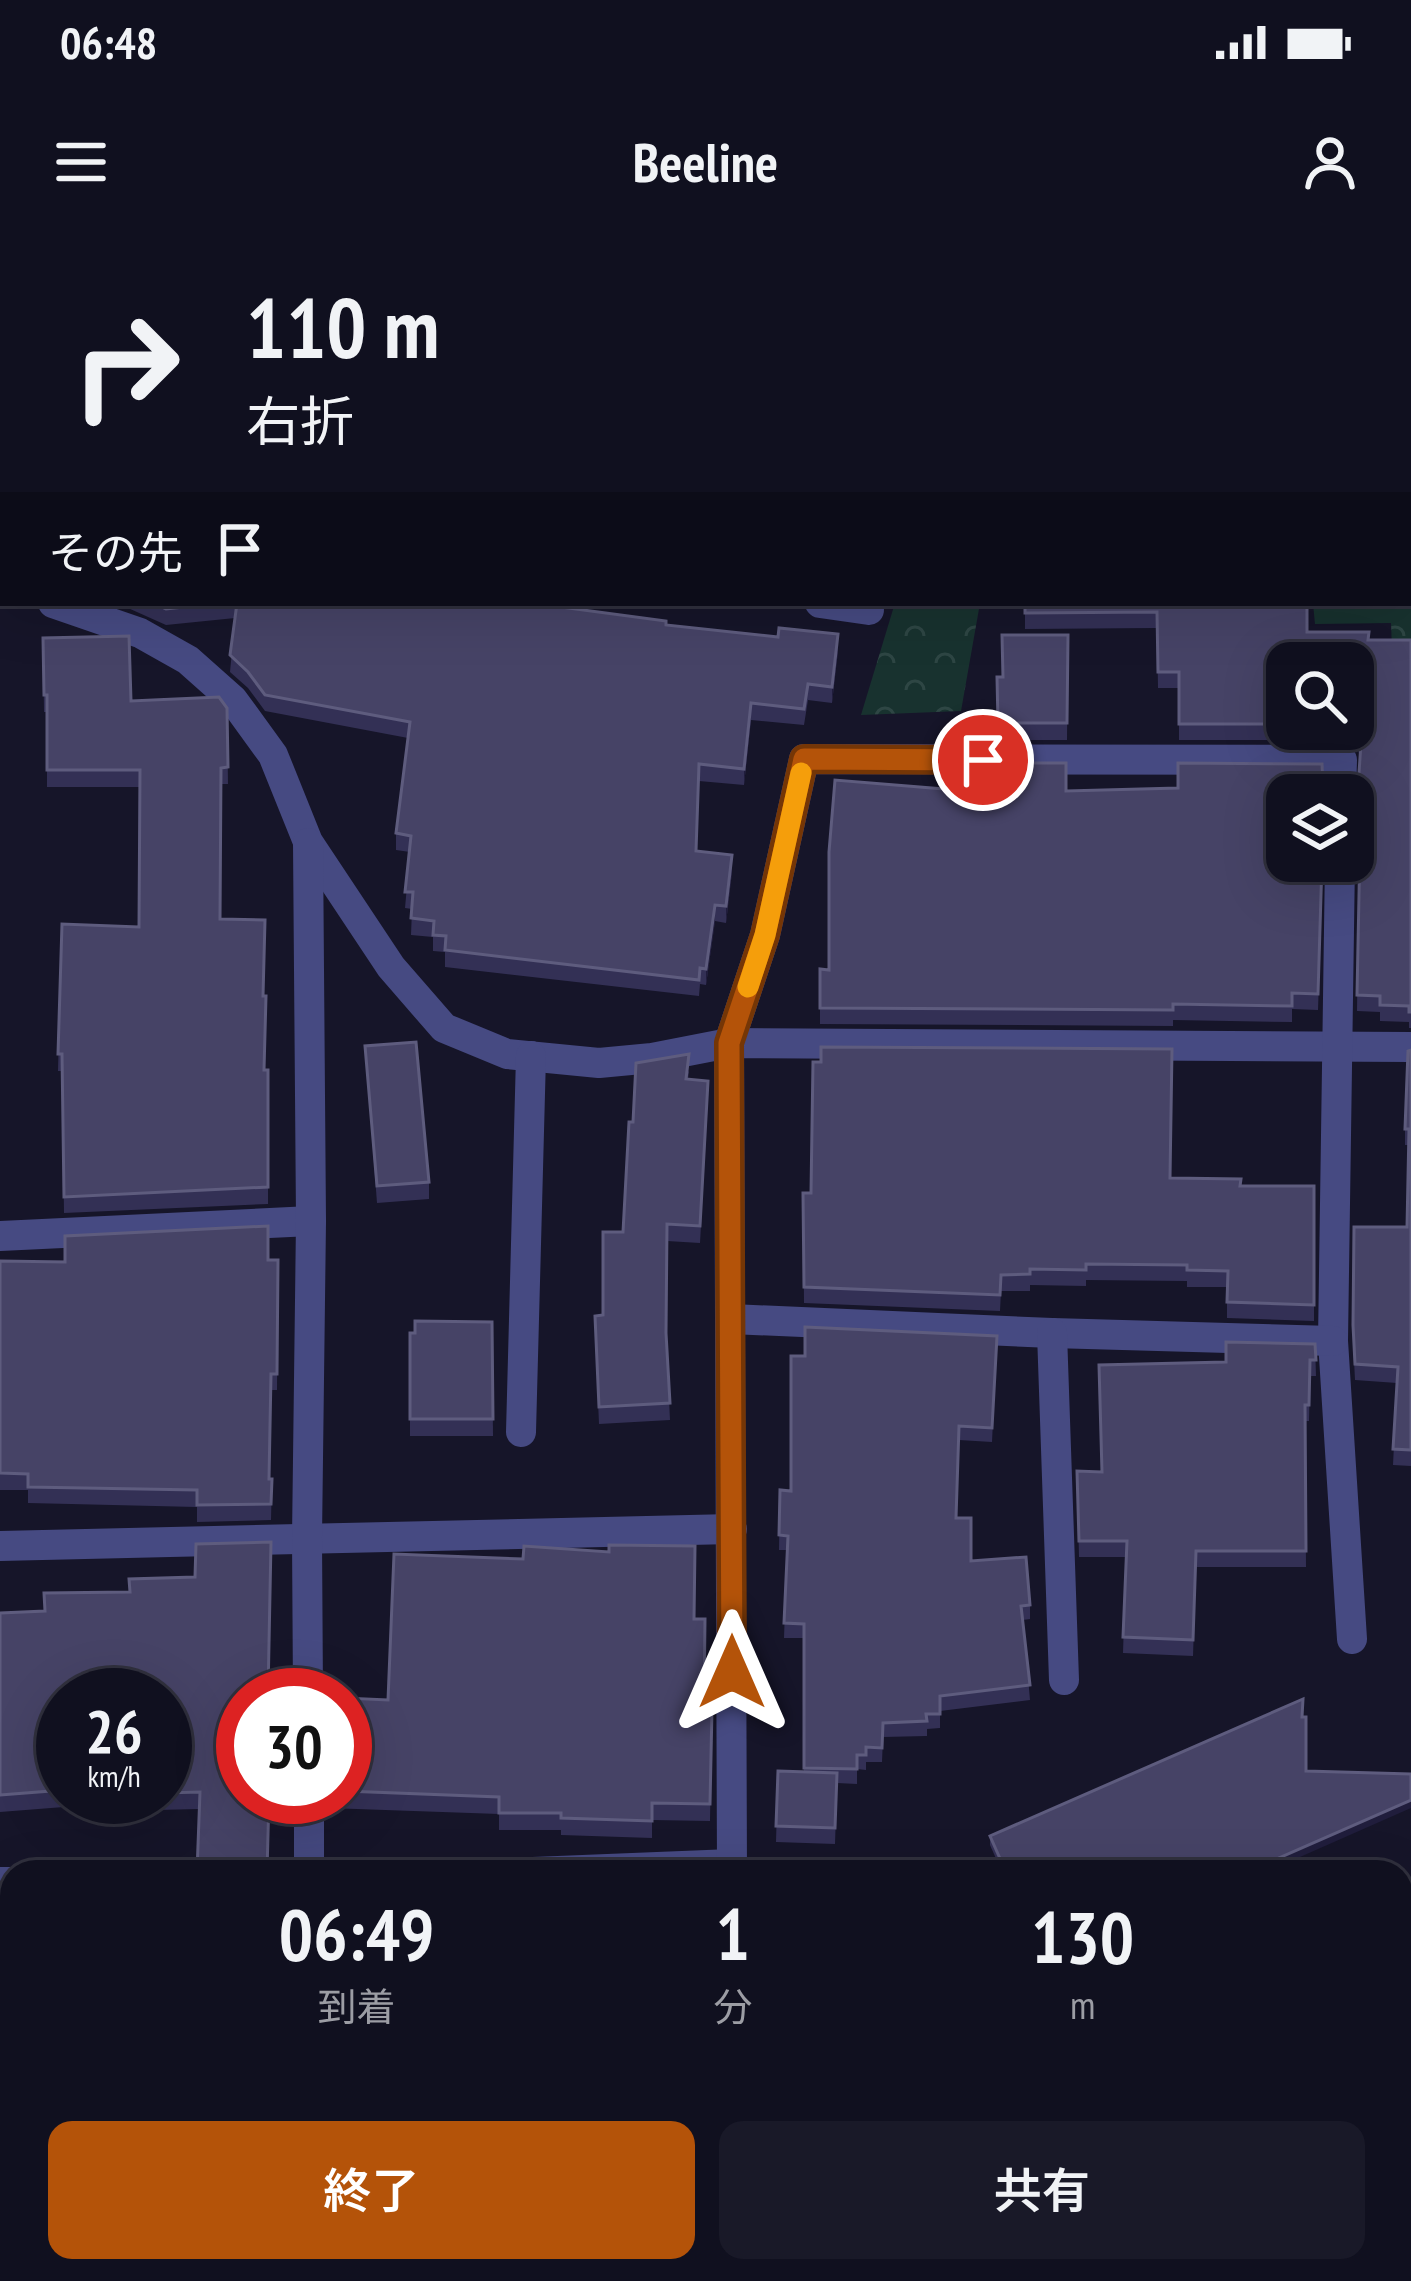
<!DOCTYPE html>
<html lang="ja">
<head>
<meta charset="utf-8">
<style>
  body { margin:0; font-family:"PT Sans Narrow","Noto Sans JP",sans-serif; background:#191928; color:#f1f3f6; height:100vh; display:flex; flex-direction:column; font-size:45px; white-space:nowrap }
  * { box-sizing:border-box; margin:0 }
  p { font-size:39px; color:#9c9da4 }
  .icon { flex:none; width:66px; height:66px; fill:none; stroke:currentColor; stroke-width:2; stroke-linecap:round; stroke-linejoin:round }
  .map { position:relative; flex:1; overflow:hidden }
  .drawer { position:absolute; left:0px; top:1620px; width:1413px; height:423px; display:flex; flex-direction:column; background:#10101f; border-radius:36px 36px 0 0; box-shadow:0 12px 48px #0002,0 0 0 3px #30303d }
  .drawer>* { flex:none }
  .top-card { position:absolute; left:0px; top:0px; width:1413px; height:366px; box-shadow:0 12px 48px #0002,0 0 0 3px #30303d; background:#10101f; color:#f1f3f6; overflow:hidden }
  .fabs { position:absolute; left:1266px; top:402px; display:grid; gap:24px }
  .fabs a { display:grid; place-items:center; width:108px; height:108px; border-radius:24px; background:#10101f; box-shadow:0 12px 48px #0002,0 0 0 3px #30303d; font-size:60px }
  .speed { position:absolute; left:36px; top:1428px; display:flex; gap:24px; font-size:60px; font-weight:700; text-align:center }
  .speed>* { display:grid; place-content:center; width:156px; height:156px; border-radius:50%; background:#10101f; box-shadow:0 12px 48px #0002,0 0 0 3px #30303d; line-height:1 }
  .speed small { font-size:30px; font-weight:400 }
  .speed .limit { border:18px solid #d22; background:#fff; color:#111 }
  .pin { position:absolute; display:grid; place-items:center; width:102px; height:102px; color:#fff; margin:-51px; border:6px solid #fff; border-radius:50%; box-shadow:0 3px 12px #0007 }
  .me { position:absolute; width:132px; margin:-66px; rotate:0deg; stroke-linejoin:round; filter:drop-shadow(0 0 9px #0008) }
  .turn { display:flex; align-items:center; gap:42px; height:252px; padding:0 48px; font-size:54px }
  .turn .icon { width:156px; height:156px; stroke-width:2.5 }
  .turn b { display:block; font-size:84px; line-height:102px }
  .then { display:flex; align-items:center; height:114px; padding:0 48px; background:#0003; gap:24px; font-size:45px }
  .eta { display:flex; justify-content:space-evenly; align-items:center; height:204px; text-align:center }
  .eta b { font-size:72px; font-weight:600; line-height:84px }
  .cta { display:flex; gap:24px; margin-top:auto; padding:24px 48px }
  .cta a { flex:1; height:138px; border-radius:24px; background:#b45309; color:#fff; font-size:48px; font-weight:600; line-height:138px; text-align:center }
  .cta a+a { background:#191928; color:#f1f3f6 }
  .status { display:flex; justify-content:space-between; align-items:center; height:84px; padding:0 60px; background:#10101f; direction:ltr }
  .status svg { height:33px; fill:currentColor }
  header { display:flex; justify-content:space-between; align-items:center; height:156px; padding:0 48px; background:#10101f; font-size:54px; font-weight:600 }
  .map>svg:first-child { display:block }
  .grass { fill:url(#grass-dots) }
  .forest { fill:url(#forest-crowns) }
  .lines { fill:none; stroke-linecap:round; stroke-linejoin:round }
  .river { stroke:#17304b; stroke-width:105 }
  .minor { stroke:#464a82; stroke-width:30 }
  .wall { fill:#333055; fill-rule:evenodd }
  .shaded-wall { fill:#201d3c }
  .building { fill:#464366; stroke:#5e5c7e; stroke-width:3 }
  .route-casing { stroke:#753606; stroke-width:30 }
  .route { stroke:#b45309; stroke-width:21 }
  .slow { stroke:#f59e0b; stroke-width:21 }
</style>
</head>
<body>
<div class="status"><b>06:48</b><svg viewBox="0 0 49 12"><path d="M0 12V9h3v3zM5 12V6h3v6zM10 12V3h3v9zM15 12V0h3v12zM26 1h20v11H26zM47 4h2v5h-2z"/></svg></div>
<header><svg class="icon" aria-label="menu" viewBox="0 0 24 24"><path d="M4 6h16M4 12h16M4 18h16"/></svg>Beeline<svg class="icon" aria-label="person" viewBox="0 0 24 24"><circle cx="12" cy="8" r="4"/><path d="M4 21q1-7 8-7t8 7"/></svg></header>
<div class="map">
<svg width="1411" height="2041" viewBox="0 0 1411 2041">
  <defs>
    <pattern id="grass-dots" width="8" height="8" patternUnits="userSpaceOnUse" patternTransform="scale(3)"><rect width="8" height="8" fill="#18322f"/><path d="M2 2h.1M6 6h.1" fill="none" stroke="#2e4644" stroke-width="1.8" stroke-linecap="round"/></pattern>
    <pattern id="forest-crowns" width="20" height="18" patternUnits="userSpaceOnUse" patternTransform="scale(3)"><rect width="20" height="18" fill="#18322f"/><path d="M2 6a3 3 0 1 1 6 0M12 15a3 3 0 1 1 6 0" fill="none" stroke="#2e4644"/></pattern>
  </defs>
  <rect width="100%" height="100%" fill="#161529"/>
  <polygon class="grass" points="0,1991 12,1992 12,2031 159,2031 159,2041 0,2041"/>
  <g class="forest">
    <polygon points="1411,192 1411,408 1392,409 1391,383 1315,384 1313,363 1410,363"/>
    <polygon points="895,363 980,363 961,471 861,475"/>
  </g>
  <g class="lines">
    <g class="river">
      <polyline points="0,123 3,122"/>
      <polyline points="1410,182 1411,182"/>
    </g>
    <g class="minor">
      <polyline points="0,343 3,341"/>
      <polyline points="53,363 140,393 188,420 233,460 273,515 308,602 391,727 444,788 507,814 599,823 652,818 729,803 1411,807"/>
      <polyline points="820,363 869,370"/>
      <polyline points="1340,621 1333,1101 1352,1399"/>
      <polyline points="0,996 311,981"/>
      <polyline points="731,1079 1052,1093 1333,1101"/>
      <polyline points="1052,1093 1064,1440"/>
      <polyline points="521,1192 531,816"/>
      <polyline points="0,1306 732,1289"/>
      <polyline points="308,1455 307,1298 311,981 308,603"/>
      <polyline points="309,1557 309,1632"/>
      <polyline points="533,1632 732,1624"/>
      <polyline points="732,1632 729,803 765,695 804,519 1342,520 1341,555"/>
      <polyline points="0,1642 12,1642"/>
      <polyline points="0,1978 12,1978"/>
      <polyline points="304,2041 304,2031"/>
      <polyline points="732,2041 732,2031"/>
    </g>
  </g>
  <g class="wall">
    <polygon points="1160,0 1411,0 1411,138 1410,3 1160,3"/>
    <polygon points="128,363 531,363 666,385 838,411 832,463 808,460 804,485 751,480 744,545 699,541 696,611 732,632 726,683 715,681 706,745 700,744 699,756 445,727 445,712 433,711 433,697 411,695 412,669 405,668 410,612 396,610 396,593 408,498 265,471 248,448 230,432 235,378 166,385 128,368"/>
    <path d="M1025 363H1307V392L1368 400H1411V788H1409V782L1380 781V772L1357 771 1359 620 1357 613 1353 607V555L1358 548 1360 516 1358 510 1351 503 1342 500H1179V448H1158L1157 388 1025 389ZM1287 423 1353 489H1287Z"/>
    <polygon points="1068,395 1067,500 998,500 997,437 1002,437"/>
    <polygon points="43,398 131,461 227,468 228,544 221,544 220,679 263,756 265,830 268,830 268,964 64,973 62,831 58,831 62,684 139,687 140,547 47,547 47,472 44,472"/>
    <polygon points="969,551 1287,555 1323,621 1318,770 1292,769 1292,782 1173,780 1173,786 820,784 820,729 829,730"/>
    <polygon points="365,806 429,942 429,959 377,963"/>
    <polygon points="1411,810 1411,1226 1393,1225 1397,1143 1355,1140 1353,1101 1354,987 1407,987 1409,905 1405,905 1405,889"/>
    <polygon points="689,831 688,839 708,857 700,1003 667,1001 666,1096 670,1180 599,1184 595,1092 603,1075 623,992 633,882"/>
    <polygon points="1171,938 1240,946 1314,946 1314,1081 1227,1078 1227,1047 1187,1047 1187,1041 1086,1040 1086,1046 1030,1045 1030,1051 1001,1051 1000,1071 804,1063 803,953"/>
    <polygon points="278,1020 277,1150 271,1150 269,1239 272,1239 271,1280 197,1282 197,1267 28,1263 28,1250 0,1250 0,1021"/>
    <polygon points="492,1082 493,1196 410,1196 410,1093"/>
    <polygon points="997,1096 992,1202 959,1200 956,1278 971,1321 1030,1365 1030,1379 1023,1380 1030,1460 940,1471 940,1488 927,1489 927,1496 883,1497 882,1522 866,1522 866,1530 857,1529 857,1544 837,1543 835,1604 776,1602 778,1531 804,1532 804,1398 784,1398 787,1310 779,1310 780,1250 791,1251"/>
    <polygon points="1315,1104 1316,1136 1310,1136 1309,1181 1305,1181 1306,1327 1196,1327 1193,1416 1123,1413 1126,1317 1079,1317 1077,1231 1101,1232 1226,1122"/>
    <path d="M271 1302 268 1454 289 1455H243V1557H291L290 1566 270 1565 267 1632H197L199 1569 115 1571V1563L0 1572V1373L44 1372V1353L130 1352 129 1339 195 1337 196 1304ZM63 1455H165V1557H63Z"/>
    <polygon points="694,1379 704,1468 712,1468 710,1581 652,1580 652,1598 561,1595 561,1590 499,1590 499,1574 328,1568 327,1557 345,1557 345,1458 388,1460"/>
    <polygon points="1303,1477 1266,1632 1002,1632 990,1605 990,1596"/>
    <rect x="0" y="1679" width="12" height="264"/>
  </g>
  <g class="shaded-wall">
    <polygon points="838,394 838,411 832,463 832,447"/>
    <polygon points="751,463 751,480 744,545 744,529"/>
    <polygon points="732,615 732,632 726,683 726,666"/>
    <polygon points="715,665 715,681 706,745 706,729"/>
    <polygon points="1411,1560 1411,1568 1266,1632 1247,1632"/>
  </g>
  <g class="building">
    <rect x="399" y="0" width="236" height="3"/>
    <polygon points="1167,0 1411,0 1411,104 1410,3 1170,3"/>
    <polygon points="153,363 220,363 166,369"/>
    <polygon points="237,363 531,363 666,381 666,385 778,397 779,388 838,394 832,447 808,444 804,469 751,463 744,529 699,524 696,611 732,615 726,666 715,665 706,729 700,728 699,740 445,710 446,696 433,695 434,681 411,678 413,652 405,652 411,596 396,593 410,482 265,455 248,432 230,415"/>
    <polygon points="1025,363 1307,363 1307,392 1369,392 1368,400 1411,400 1411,772 1409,772 1409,766 1380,765 1380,756 1357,755 1360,605 1357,597 1353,591 1353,555 1351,555 1358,548 1361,503 1358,494 1353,489 1353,423 1287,423 1287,484 1179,484 1179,432 1158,432 1157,372 1025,373"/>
    <polygon points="1002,395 1068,395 1067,483 998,483 997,437 1003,437"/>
    <polygon points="129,396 131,461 219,457 227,468 228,527 221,528 220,679 265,680 263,756 266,756 264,830 268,830 268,947 64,957 62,814 58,814 62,684 139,687 140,530 47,530 47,455 44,455 43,398"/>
    <polygon points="998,523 1066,523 1066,551 1178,548 1178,523 1322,524 1323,547 1330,555 1287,555 1287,621 1322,621 1318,754 1292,753 1292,766 1173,764 1173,770 820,768 820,729 829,730 829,612 835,540 969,551 969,545 999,546"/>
    <polygon points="416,802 429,942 377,946 365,806"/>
    <polygon points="821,807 1172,809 1170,938 1241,939 1240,946 1314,946 1314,1065 1227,1062 1228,1031 1187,1030 1187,1025 1086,1024 1086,1030 1030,1029 1030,1034 1001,1035 1000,1055 804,1047 803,953 811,953 813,822 821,822"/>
    <polygon points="1411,810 1411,1210 1393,1209 1398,1127 1355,1124 1353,1085 1354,987 1407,987 1409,889 1405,889 1408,811"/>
    <polygon points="689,814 686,839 708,841 700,986 667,984 666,1093 670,1163 599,1167 595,1076 603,1075 603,992 623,992 629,882 633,882 636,823"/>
    <polygon points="268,986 268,1020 278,1020 277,1134 271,1134 269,1239 272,1239 271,1264 197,1265 197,1250 28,1247 28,1234 0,1233 0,1021 65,1022 65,996"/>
    <polygon points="415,1081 492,1082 493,1179 410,1179 410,1093 415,1093"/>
    <polygon points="805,1087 997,1096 992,1188 959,1186 956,1278 971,1278 971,1321 1026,1317 1030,1365 1021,1366 1030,1445 940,1456 940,1474 926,1474 927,1481 883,1483 882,1508 866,1507 866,1515 857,1515 857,1529 804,1528 804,1384 784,1383 788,1296 779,1295 780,1250 791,1251 791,1116 805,1116"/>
    <polygon points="1226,1102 1315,1104 1316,1120 1310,1120 1309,1165 1305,1165 1306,1311 1196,1311 1193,1400 1123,1397 1127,1301 1079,1301 1077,1231 1102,1232 1099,1125 1226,1122"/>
    <polygon points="271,1302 268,1454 289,1455 243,1455 243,1557 269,1557 267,1632 197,1632 200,1552 165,1553 165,1455 63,1455 63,1550 0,1555 0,1373 45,1371 44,1353 130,1352 129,1339 195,1337 196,1304"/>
    <polygon points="609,1305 695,1306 694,1379 705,1379 704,1468 712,1468 710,1564 652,1563 652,1581 561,1578 561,1573 499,1573 499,1557 345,1551 345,1458 388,1460 394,1314 523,1319 524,1306 609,1312"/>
    <polygon points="1303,1459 1302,1477 1306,1477 1306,1531 1411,1534 1411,1560 1247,1632 1006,1632 990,1596"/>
    <polygon points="778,1531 837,1533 835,1588 776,1586"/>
    <rect x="0" y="1679" width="12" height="247"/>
    <rect x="171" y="2031" width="109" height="10"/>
    <rect x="374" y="2031" width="337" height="10"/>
    <polygon points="799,2031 993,2031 994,2041 799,2041"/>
    <polygon points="1174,2031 1313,2031 1318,2041 1179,2041"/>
  </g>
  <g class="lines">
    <g class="route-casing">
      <polyline id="route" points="732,1432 729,803 765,695 804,519 983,520"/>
    </g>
    <use href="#route" class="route"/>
    <polyline class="slow" points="748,747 765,695 801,533"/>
  </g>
</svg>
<div class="fabs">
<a><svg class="icon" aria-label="search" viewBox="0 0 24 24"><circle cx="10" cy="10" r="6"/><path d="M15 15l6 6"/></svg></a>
<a><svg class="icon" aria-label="layers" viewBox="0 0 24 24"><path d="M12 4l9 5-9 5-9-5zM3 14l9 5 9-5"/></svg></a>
</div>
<div class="speed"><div>26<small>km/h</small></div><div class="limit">30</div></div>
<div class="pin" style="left:983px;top:520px;background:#d93025"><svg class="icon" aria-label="arrive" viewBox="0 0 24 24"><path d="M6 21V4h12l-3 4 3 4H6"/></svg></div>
<svg class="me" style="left:732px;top:1432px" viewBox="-20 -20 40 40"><path d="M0-17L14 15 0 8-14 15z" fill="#b45309" stroke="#fff" stroke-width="4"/></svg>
<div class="top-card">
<div class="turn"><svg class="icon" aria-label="right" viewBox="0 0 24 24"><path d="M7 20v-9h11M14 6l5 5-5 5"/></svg><div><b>110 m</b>右折</div></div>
<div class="then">その先<svg class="icon" aria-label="arrive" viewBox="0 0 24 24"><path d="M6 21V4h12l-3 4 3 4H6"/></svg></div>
</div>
<section class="drawer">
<div class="eta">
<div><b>06:49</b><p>到着</p></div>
<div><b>1</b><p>分</p></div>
<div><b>130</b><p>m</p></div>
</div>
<div class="cta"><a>終了</a><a>共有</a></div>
</section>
</div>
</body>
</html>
